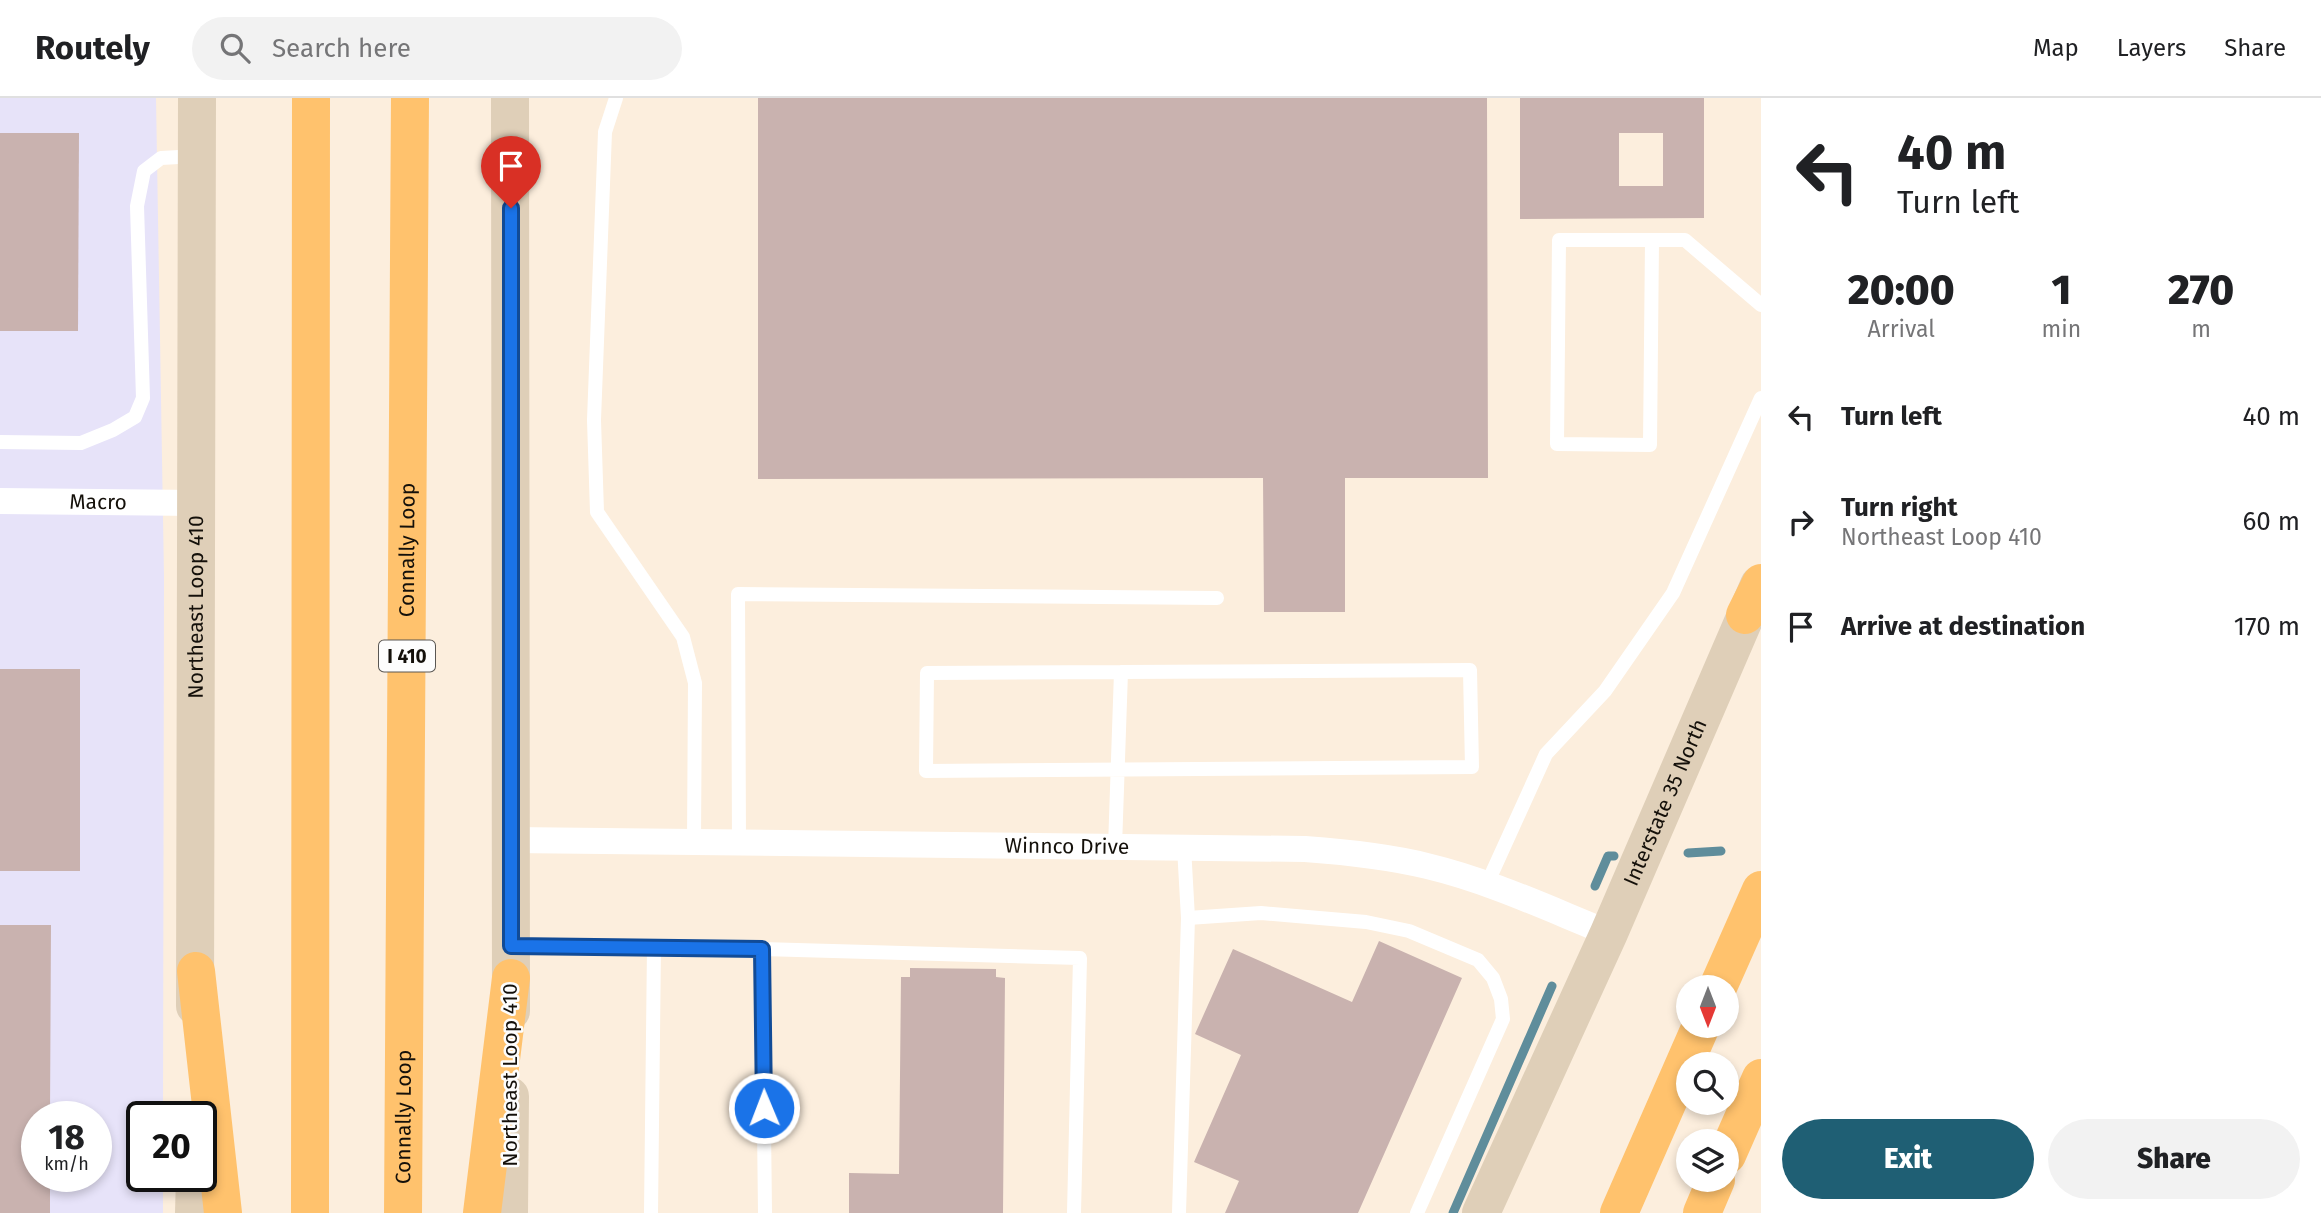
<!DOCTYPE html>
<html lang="en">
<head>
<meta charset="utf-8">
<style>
  body { margin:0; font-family:"Fira Sans",sans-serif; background:#f2f2f2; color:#202124; height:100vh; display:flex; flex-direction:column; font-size:26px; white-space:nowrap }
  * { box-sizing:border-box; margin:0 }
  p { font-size:23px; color:#757577 }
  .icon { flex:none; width:38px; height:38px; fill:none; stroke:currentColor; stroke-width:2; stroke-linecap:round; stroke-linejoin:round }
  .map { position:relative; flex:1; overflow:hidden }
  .sheet { display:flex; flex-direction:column; background:#fff; width:560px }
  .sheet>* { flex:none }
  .banner { background:#fff; color:#202124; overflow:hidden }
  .needle { width:46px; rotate:180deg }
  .buttons { position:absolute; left:1676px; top:877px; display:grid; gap:14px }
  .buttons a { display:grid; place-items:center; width:63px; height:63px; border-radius:50%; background:#fff; box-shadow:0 4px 10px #0003; font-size:35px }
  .speed { position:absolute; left:21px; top:1003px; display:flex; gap:14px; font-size:35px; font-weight:700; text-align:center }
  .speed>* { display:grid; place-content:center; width:91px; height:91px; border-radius:50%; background:#fff; box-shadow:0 4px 10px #0003; line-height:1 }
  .speed small { font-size:18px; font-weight:400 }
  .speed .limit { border:4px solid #111; border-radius:10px; background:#fff; color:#111 }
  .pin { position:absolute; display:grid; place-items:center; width:60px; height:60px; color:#fff; margin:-72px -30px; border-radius:50% 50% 50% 0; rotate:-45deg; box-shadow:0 0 7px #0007 }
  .pin .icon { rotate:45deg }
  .me { position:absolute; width:77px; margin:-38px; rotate:359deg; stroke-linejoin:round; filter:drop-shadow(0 0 5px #0008) }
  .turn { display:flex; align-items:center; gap:24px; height:147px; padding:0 21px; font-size:32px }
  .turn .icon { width:91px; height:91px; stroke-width:2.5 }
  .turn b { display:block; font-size:49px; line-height:60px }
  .eta { display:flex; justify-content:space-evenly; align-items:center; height:119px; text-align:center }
  .eta b { font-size:42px; font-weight:800; line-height:49px }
  .primary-button { display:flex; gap:14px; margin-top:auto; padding:14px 21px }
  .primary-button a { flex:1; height:80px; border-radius:42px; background:#1f5f74; color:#fff; font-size:28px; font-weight:800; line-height:80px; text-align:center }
  .primary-button a+a { background:#f2f2f2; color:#202124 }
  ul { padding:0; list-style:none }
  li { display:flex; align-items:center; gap:21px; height:105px; padding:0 21px }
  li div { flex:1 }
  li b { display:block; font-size:26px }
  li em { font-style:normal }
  header { display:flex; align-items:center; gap:42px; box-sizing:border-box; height:98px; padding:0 35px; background:#fff; border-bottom:2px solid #e0e0e0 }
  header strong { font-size:33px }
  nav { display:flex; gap:38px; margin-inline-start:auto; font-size:24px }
  .search { width:490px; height:63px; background:#f2f2f2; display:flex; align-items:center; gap:18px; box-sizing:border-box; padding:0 24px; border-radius:38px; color:#757577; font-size:26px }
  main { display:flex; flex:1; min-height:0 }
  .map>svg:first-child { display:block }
  .industrial { fill:#e7e3f9; fill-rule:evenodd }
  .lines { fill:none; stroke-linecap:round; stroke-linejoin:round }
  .stream { stroke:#5f8d9b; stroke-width:9 }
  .building { fill:#c9b2af; fill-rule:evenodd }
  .lane { stroke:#fff; stroke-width:14 }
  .street { stroke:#fff; stroke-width:26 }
  .secondary { stroke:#dfcfb8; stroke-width:38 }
  .highway { stroke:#ffc26d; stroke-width:38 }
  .route-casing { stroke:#114b97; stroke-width:18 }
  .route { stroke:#1a73e8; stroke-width:12 }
  .labels { text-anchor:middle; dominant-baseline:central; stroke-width:5; stroke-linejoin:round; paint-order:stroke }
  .shield { fill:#fdfdfd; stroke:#5a5753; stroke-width:2 }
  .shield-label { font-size:19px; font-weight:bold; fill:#14100a }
  .street-label { font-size:21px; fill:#14100a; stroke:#fdfdfd }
</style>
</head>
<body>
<header>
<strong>Routely</strong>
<div class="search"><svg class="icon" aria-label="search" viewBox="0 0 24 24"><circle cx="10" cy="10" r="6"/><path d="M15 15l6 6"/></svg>Search here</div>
<nav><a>Map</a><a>Layers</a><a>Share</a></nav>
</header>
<main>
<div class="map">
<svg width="1761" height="1115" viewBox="0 0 1761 1115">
  <rect width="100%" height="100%" fill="#fceedd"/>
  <path class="industrial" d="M0 0H156L164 479 163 1018H142V1078H163V1115H0ZM37 1018H96V1078H37Z"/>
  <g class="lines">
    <g class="stream">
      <polyline points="1688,755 1721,753"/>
      <polyline points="1595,788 1608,758 1614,758"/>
      <polyline points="1453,1115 1552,888"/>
    </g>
  </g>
  <g class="building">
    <polygon points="758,0 1487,0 1488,380 1345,380 1345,514 1264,514 1263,380 758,381"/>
    <path d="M1520 0H1704V120L1520 121ZM1619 35H1663V88H1619Z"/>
    <polygon points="0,35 79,35 78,233 0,233"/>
    <rect x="0" y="571" width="80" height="202"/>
    <polygon points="0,827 51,827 50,1018 37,1018 37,1078 50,1078 50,1115 0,1115"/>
    <polygon points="1379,843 1462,880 1358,1115 1225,1115 1239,1083 1194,1064 1241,957 1195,936 1233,851 1352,904"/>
    <polygon points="910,870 996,871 996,879 1005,880 1003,1115 849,1115 849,1075 899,1076 901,879 910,879"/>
  </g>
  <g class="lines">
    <g class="lane">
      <polyline points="616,0 605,34 594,322 597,414 683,539 695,585 694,744"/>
      <polyline points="1652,143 1650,347 1557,346 1559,142 1685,142 1761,207"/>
      <polyline points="0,344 81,345 113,332 135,319 143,300 137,108 144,73 161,60 197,58"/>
      <polyline points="739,744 738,496 1217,500"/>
      <polyline points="1115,749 1121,574 927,575 926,673 1472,669 1470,572 1121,574"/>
      <polyline points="1487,786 1546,656 1605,593 1673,495 1761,300"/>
      <polyline points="1188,820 1261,815 1366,824 1409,833 1478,862 1493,880 1501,901 1503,921 1417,1115"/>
      <polyline points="512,848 654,848 651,1115"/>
      <polyline points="654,848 1080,860 1074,1115"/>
      <polyline points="762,851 765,1115"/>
      <polyline points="1179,1115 1188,820 1184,749"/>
    </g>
    <g class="street">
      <path id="s1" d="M0 403 198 405"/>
      <path id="s2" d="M511 742 1305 751C1346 754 1387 758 1427 768 1490 783 1549 811 1609 835"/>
    </g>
    <g class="secondary">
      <polyline points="510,0 511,913"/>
      <path id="s3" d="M195 908 197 0"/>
      <polyline points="194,1115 195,1078"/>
      <polyline points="509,1115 510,998"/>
      <path id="s4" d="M1481 1115 1609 835 1759 487"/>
    </g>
    <g class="highway">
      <polyline points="1745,517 1761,485"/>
      <polyline points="196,873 223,1115"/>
      <polyline points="1718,889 1761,792"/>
      <polyline points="1727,1057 1761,980"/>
      <polyline points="310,1115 311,0"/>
      <path id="s5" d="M403 1115 410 0"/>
      <polyline points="482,1115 511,880"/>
      <polyline points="1619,1115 1701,928"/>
      <polyline points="1702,1115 1716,1082"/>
    </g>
  </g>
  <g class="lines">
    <g class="route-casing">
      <polyline id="route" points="511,110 511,848 762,851 764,1010"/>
    </g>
    <use href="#route" class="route"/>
  </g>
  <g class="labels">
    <rect class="shield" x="379" y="542.5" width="56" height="31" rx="5"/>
    <g class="shield-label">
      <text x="407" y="558">I 410</text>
    </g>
    <g class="street-label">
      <text stroke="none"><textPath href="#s1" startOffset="98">Macro</textPath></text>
      <text stroke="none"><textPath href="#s5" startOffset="663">Connally Loop</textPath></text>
      <text stroke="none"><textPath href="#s3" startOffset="399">Northeast Loop 410</textPath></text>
      <text stroke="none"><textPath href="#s4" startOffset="450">Interstate 35 North</textPath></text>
      <text stroke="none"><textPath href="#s2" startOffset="556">Winnco Drive</textPath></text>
      <text transform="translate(510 977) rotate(-90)">Northeast Loop 410</text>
      <text stroke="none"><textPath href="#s5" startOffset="96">Connally Loop</textPath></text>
    </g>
  </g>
</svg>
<div class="buttons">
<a><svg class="needle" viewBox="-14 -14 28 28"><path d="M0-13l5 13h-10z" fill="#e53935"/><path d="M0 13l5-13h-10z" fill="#757577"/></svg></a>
<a><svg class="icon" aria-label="search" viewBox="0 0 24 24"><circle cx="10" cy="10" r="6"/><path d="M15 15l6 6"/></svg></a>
<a><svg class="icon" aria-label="layers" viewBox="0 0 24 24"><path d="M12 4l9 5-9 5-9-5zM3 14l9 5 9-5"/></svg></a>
</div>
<div class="speed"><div>18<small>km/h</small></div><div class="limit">20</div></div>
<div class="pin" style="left:511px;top:110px;background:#d93025"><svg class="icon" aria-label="arrive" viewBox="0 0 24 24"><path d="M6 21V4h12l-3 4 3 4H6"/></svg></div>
<svg class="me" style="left:764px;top:1010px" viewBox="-20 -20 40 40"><circle r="17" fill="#1a73e8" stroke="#fff" stroke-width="3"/><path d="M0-11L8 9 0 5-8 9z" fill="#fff"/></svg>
</div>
<section class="sheet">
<div class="banner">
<div class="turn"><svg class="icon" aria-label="left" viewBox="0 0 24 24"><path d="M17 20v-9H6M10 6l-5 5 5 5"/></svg><div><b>40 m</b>Turn left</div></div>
</div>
<div class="eta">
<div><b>20:00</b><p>Arrival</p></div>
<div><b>1</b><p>min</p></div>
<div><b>270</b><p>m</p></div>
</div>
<ul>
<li><svg class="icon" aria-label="left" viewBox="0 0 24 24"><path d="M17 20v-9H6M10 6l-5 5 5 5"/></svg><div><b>Turn left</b></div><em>40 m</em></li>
<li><svg class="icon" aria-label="right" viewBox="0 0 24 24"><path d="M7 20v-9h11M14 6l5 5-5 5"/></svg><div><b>Turn right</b><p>Northeast Loop 410</p></div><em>60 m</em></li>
<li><svg class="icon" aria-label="arrive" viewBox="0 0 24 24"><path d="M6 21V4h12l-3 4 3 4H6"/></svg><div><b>Arrive at destination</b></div><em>170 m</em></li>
</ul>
<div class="primary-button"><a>Exit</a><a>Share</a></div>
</section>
</main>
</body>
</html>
